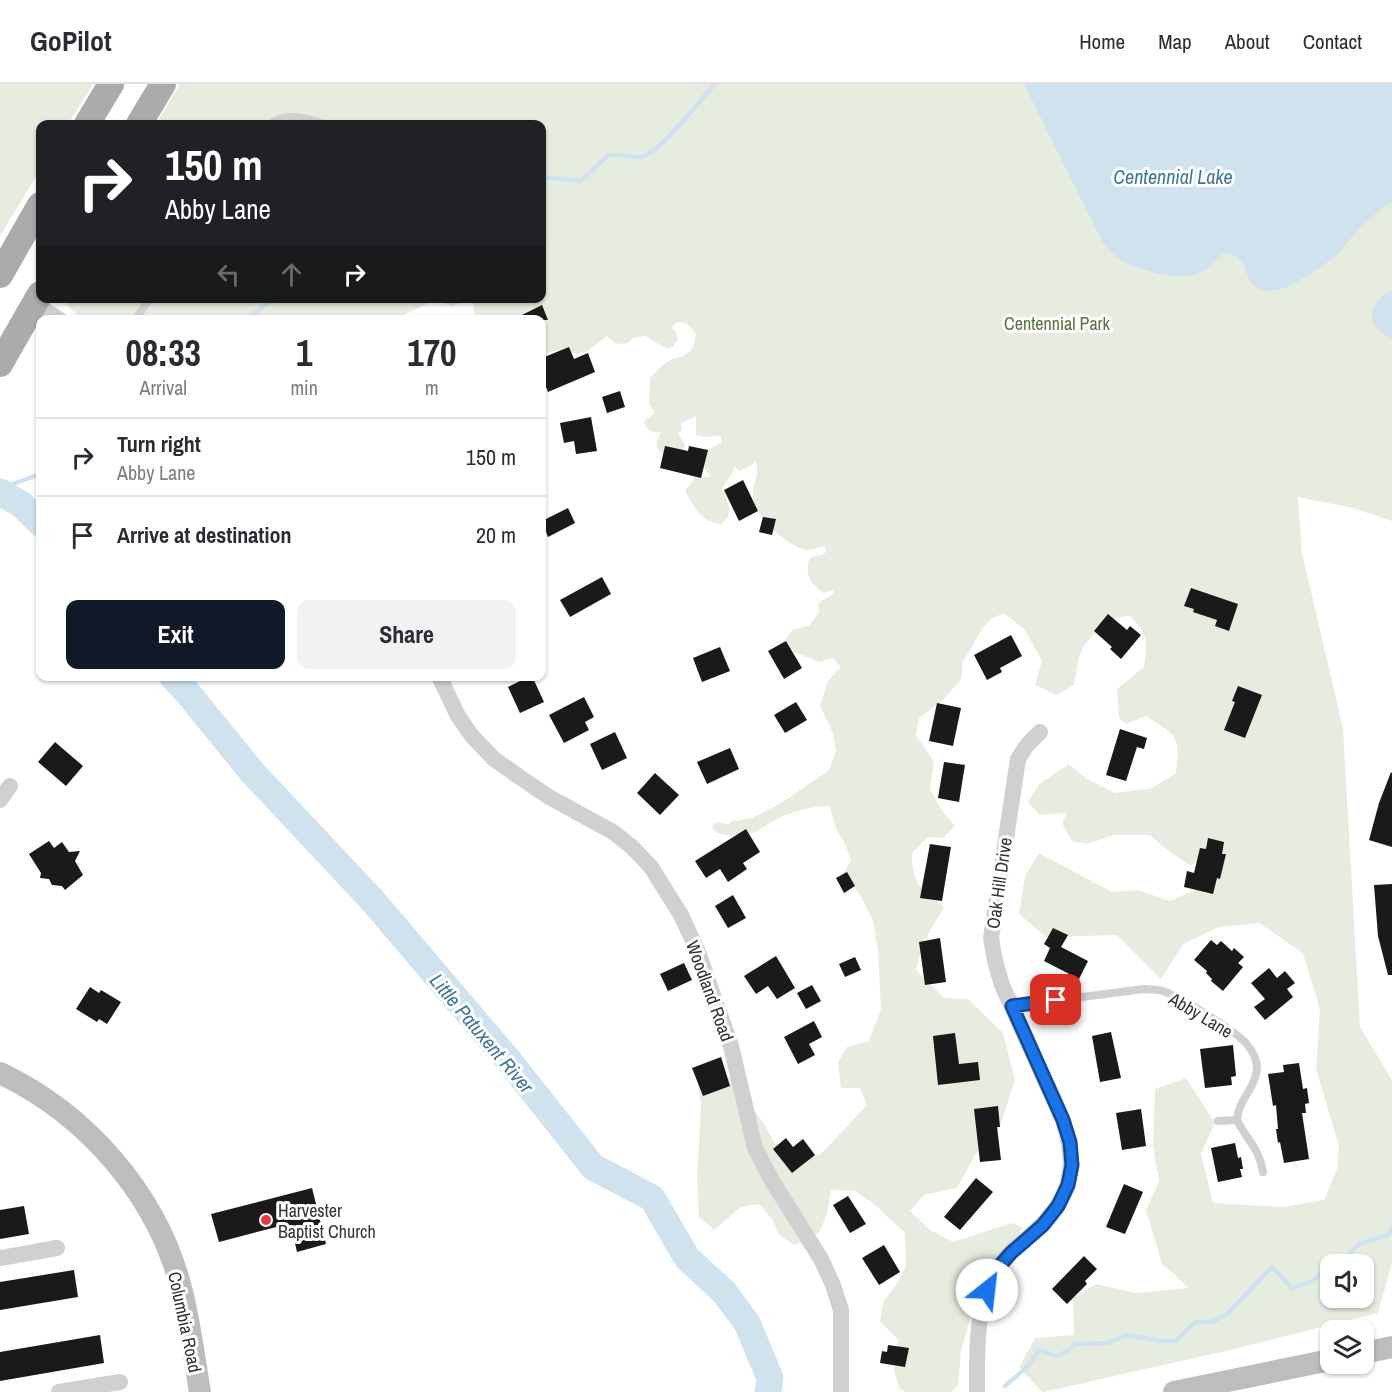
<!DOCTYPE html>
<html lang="en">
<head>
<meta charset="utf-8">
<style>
  body { margin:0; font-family:"Archivo Narrow",sans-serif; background:#f2f2f3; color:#2b2b33; height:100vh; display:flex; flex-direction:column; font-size:22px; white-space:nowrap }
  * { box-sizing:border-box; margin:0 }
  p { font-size:20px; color:#7c7c81 }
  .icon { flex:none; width:33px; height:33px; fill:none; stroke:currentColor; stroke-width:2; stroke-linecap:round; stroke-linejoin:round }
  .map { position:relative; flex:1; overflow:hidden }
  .sheet { position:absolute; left:36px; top:231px; width:510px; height:366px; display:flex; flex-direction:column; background:#fff; border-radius:12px; box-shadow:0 2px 4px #0004 }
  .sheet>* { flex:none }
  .guide { position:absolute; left:36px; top:36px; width:510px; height:183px; border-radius:12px; box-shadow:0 2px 4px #0004; background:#202124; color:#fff; overflow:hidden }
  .fabs { position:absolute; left:1320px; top:1170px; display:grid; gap:12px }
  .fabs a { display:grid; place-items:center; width:54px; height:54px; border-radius:12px; background:#fff; box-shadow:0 2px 4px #0004; font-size:30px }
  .pin { position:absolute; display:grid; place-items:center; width:51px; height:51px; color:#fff; margin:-26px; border-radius:12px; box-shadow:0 3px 9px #0006 }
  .me { position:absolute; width:66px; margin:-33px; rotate:29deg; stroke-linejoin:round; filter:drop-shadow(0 0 4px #0008) }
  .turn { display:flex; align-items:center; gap:21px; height:126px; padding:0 30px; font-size:27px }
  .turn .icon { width:78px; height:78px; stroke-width:2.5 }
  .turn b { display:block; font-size:42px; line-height:51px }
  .lanes { display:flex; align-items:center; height:57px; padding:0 30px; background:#0003; justify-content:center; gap:30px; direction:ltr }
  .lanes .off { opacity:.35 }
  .eta { display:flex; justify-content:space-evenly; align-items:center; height:102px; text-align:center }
  .eta b { font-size:36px; font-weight:700; line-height:42px }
  .action { display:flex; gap:12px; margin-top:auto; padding:12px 30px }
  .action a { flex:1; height:69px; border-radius:12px; background:#111827; color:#fff; font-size:24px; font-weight:700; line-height:69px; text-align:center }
  .action a+a { background:#f2f2f3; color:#2b2b33 }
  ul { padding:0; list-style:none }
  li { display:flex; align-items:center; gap:18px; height:78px; padding:0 30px; border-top:2px solid #e1e1e2 }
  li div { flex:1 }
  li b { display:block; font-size:22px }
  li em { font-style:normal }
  header { display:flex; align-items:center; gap:36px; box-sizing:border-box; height:84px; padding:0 30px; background:#fff; border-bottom:2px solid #e1e1e2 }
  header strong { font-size:28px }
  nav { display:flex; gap:33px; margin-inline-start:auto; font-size:21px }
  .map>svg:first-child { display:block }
  .green { fill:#e6ecdf; fill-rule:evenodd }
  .water { fill:#cfe2ee }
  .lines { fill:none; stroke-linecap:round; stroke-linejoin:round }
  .stream { stroke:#cfe2ee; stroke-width:4.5 }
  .river { stroke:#cfe2ee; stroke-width:27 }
  .building { fill:#1a1a1a }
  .lane { stroke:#d0d0d0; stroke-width:8 }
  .street { stroke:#d0d0d0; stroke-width:16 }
  .secondary { stroke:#bdbdbd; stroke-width:22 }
  .primary { stroke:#ababab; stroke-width:26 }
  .route-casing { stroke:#114b97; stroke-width:15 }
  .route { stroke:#1a73e8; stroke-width:10 }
  .poi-dot { fill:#e63946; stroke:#fff; stroke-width:2 }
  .labels { text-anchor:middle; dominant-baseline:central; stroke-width:6; stroke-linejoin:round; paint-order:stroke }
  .park-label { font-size:18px; fill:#56703f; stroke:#fff }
  .street-label { font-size:18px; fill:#333; stroke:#fff }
  .poi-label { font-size:18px; fill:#333; stroke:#fff; text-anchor:start }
  .water-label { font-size:20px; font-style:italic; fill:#3f7597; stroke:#fff }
</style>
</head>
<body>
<header>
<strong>GoPilot</strong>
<nav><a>Home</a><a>Map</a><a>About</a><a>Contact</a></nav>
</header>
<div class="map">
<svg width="1392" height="1308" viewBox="0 0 1392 1308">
  <rect width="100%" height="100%" fill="#fff"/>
  <g class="green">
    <polygon points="0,0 93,0 68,40 40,40 40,86 0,152"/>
    <path d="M180 0H1392V437L1353 424 1298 413 1302 469 1343 644 1360 943 1392 996V1179L1378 1229 1230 1266 1044 1308H1042L1019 1283 1035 1254 1074 1251 1073 1214 1096 1200 1136 1209 1189 1204 1162 1180 1146 1126 1159 1097 1153 1062 1155 1005 1186 994 1215 1039 1201 1070 1213 1119 1283 1123 1324 1116 1337 1085 1339 1062 1316 985 1320 926 1303 869 1259 839 1219 843 1183 860 1161 895 1117 851 1046 853 1019 830 1025 792 1039 769 1112 808 1138 806 1169 817 1196 806 1206 776 1189 781 1162 762 1150 751H1114L1087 760 1072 757 1062 739 1067 729 1040 731 1028 718 1039 700 1069 680 1087 695 1115 709 1152 704 1176 689C1180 651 1178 653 1146 632L1126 640 1119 634 1117 605 1144 583C1148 558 1148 549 1129 531L1108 536 1084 561 1079 574 1074 601 1057 611 1035 601 1042 577 1025 546 1004 529 991 535 982 545 963 578 961 595 945 614 919 634 916 651 934 678 930 705 940 724 955 742 943 754 928 753 912 769C912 804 922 802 944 823L923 859 916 886 944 914 968 915 1003 949 1015 996 999 1045 977 1068 957 1104 924 1111 910 1127 930 1146 953 1158 1011 1139 1023 1143 1016 1155 998 1174 976 1209 971 1233 961 1267 958 1301 951 1308H905L900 1305 894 1287 898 1255 880 1238 883 1218 898 1198 906 1182 905 1149 874 1120 855 1107 831 1106 827 1130 819 1149 794 1161 778 1150 773 1136 759 1120 741 1123 714 1146 699 1133 697 1094 701 1020 698 1001 714 984 734 996 764 1040 778 1066 793 1077 821 1070 867 1021 860 1004H841L838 978 847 963 869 957 881 925 878 867 873 837 861 813 844 788 851 777C847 762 844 759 837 746 833 738 833 730 829 722 813 722 793 727 779 734 757 745 754 755 727 751 719 750 716 750 712 742L717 738 729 741 732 737 752 734 783 718 829 686 836 667 833 649 820 622 828 597 841 583 833 574 819 578 794 568 786 555 793 545 809 542 819 528 818 520 834 509 833 506 823 509C813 501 806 494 808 481 809 477 808 474 813 473 818 470 821 473 826 468L825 462C818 464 809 468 802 465 784 459 754 432 753 412 752 397 761 391 755 376L753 380 740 387 735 383 731 391 722 404 729 423 728 433 721 441C699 435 696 426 685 407L697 392 711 393 705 385 703 374 707 366 721 359V352L703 353 696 351V332L681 339 682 346 678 350 685 361 680 371 671 375C657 368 652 361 662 347 655 351 645 346 644 337L655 329 649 320 650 294C654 290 659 284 664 280 681 268 691 279 696 250 690 242 684 235 674 240L672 244 676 248 678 256 673 263 667 265 645 252 633 254 628 259 616 260 607 252 588 267 577 270C561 265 558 265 542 271V236L479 235 473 226 474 222 469 216 451 222 443 219 441 215 542 214V40H156ZM1330 1180H1364V1214H1330Z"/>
    <polygon points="66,215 437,215 394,236 81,235 67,221"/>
  </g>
  <g class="water">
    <path d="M1024 0H1392V119L1383 123 1359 145 1336 172 1315 187 1288 203 1265 208 1250 198 1244 181 1237 172 1224 169C1215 177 1206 188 1194 191 1173 196 1131 185 1114 171 1110 168 1106 162 1102 157Z"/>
    <polygon points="1392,207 1392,256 1374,242 1371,228 1382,212"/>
  </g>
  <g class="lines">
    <g class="stream">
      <path d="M542 93 581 97 608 71C616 70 638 74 641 73 660 69 700 16 715 0"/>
      <polyline points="247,236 268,218 288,214"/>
      <polyline points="0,401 13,400 40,390"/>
      <polyline points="1333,1180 1345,1174 1359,1160 1388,1151 1392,1144"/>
      <path d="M1005 1302C1018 1291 1030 1282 1039 1266L1056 1272 1068 1267 1075 1260 1108 1259 1127 1251 1160 1257H1176L1195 1238H1212L1227 1230 1272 1183 1292 1204 1313 1197 1330 1182"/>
    </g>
    <g class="river">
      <polyline points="0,408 21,420 40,439"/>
      <polyline points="172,592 187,608 252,688 373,817 510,978 593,1083 652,1114 687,1174 724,1208 747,1239 770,1294 768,1308"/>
    </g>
  </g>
  <g class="building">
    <polygon points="542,221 548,236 512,236"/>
    <polygon points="569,263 574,275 588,269 595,288 548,308 542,293 542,274"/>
    <polygon points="620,307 625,323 607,329 602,313"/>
    <polygon points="591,333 597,367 576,370 574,357 564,359 560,339"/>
    <polygon points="665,362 688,367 689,362 708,366 701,394 660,384"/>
    <polygon points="743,396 758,427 739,437 724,406"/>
    <polygon points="568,424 575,439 548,453 542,437"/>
    <polygon points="763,433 776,435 772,451 759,448"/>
    <polygon points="602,493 611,510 570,533 560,516"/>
    <polygon points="1191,504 1238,520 1229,547 1215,542 1217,536 1193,528 1194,525 1184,522"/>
    <polygon points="1108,530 1127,546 1130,542 1141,551 1121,575 1110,565 1112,563 1094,547"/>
    <polygon points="1011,551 1022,572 1000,584 1002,588 987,596 974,571"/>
    <polygon points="786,557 802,584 784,595 768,567"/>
    <polygon points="720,563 730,587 702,598 693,574"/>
    <polygon points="530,592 532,592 544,618 520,629 508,603"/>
    <polygon points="1238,602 1262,611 1245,654 1224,646 1235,618 1232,617"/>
    <polygon points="584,613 594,633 585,638 589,646 564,659 549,631"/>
    <polygon points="796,618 807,636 785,649 774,631"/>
    <polygon points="937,619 961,624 953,662 929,657"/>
    <polygon points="1120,645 1147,654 1144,665 1137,663 1126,697 1106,691"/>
    <polygon points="615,648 627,674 602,686 590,660"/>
    <polygon points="55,658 83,682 66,702 38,678"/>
    <polygon points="730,664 739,685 707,700 697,678"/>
    <polygon points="944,678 965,681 959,718 938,714"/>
    <polygon points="1391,688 1392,689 1392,763 1369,756 1379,719"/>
    <polygon points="655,689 679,711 660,731 637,709"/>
    <polygon points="746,745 760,768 743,779 747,785 728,798 720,785 706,794 695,777"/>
    <polygon points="1208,754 1224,758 1222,770 1226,770 1220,795 1217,794 1213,810 1184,803 1187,787 1194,789 1200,764 1206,765"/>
    <polygon points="49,757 54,764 62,758 69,768 80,767 75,777 83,791 65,806 62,802 52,801 49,795 40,794 41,789 29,770"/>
    <polygon points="930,760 951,763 942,817 920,814"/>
    <polygon points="847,788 855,802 844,809 836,794"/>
    <polygon points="1392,800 1392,891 1388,891 1378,852 1374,801"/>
    <polygon points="733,811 746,834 728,844 715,822"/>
    <polygon points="1053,844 1068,851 1061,863 1088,877 1079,895 1044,877 1050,864 1044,860"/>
    <polygon points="940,854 946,898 925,901 919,858"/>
    <polygon points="1211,856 1217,861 1221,857 1232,867 1234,864 1244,873 1238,879 1243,883 1223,907 1211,897 1212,895 1206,889 1207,887 1194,876"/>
    <polygon points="776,872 795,904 777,915 768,902 756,910 744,892"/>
    <polygon points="855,873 861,886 845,893 839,880"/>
    <polygon points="684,879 692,896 668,907 660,890"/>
    <polygon points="1269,884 1277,894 1285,887 1295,899 1287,905 1293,913 1265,936 1254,923 1265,915 1251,899"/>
    <polygon points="812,901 821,917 806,925 797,909"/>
    <polygon points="90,903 99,909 101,906 121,918 107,940 99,935 97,938 76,925"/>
    <polygon points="814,937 822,953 809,960 815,971 798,980 784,953"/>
    <polygon points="1111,948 1121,994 1100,998 1092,952"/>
    <polygon points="955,949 959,980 978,978 980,996 938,1001 933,952"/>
    <polygon points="1233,961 1236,992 1231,993 1232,1001 1205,1004 1200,965"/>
    <polygon points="721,973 730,1002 703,1012 692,984"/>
    <polygon points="1299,979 1303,1005 1307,1004 1309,1019 1305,1020 1306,1029 1302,1029 1309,1075 1284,1079 1280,1058 1278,1059 1276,1045 1278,1045 1276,1021 1273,1022 1268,990 1284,988 1283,981"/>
    <polygon points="998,1022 1000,1043 997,1043 1001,1076 980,1078 974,1025"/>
    <polygon points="1141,1025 1146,1062 1122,1066 1116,1029"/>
    <polygon points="786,1054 793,1063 803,1055 815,1071 792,1089 773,1065"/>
    <polygon points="1235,1059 1238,1074 1241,1073 1243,1085 1240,1085 1242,1093 1218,1098 1211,1064"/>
    <polygon points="976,1094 993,1108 960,1146 944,1133"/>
    <polygon points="1124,1100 1143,1108 1125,1150 1106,1143"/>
    <polygon points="312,1104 326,1160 297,1168 292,1146 286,1148 284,1141 219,1158 211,1130"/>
    <polygon points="848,1112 866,1140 850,1149 833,1121"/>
    <polygon points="24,1122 29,1150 0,1155 0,1126"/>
    <polygon points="884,1161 900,1188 879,1201 862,1174"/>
    <polygon points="1084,1172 1097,1185 1085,1197 1087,1200 1067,1220 1052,1205"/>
    <polygon points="74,1186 78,1213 0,1226 0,1198"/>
    <polygon points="100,1251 104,1279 0,1297 0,1268"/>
    <polygon points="888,1261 909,1264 905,1283 880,1279 882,1267 887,1268"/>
  </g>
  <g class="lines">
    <g class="lane">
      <path d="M270 40C286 28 306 33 323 40"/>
      <polyline points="135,236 150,214"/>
      <path d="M1012 922 1144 905C1150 906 1157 905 1163 907 1182 914 1232 945 1246 959 1252 966 1257 975 1257 984 1256 1004 1238 1016 1237 1036 1247 1057 1259 1063 1263 1088"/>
      <polyline points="1218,1037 1237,1036"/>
    </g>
    <g class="street">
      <polyline points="35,220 60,236"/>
      <polyline points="439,592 458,632 472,652 494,675 521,694 549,713 613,748 632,763 651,783 681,831 698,868 731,962 755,1064 771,1095 821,1175 833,1201 841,1226 841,1308"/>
      <polyline points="0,716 10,702"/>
      <polyline points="0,1174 57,1164"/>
      <polyline points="59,1308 120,1298"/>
      <path d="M977 1308C977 1268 975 1222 996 1187 1004 1172 1019 1161 1031 1151 1071 1116 1079 1086 1063 1036L1002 901 995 877 991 854 1018 675 1027 661 1040 648"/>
    </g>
    <g class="secondary">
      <path d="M0 989C86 1030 157 1110 181 1204 190 1238 194 1273 200 1308"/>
      <polyline points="1364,1269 1392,1263"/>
      <polyline points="1174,1308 1330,1276"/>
    </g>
    <g class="primary">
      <polyline points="87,40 111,0"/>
      <polyline points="139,40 163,0"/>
      <polyline points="0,191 40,121"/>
      <polyline points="0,280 40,210"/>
    </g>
  </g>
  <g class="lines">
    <g class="route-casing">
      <polyline id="route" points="987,1206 997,1185 1011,1169 1043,1141 1058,1122 1068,1101 1072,1081 1070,1058 1063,1036 1012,922 1056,916"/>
    </g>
    <use href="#route" class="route"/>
  </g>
  <circle class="poi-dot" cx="266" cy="1136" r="6"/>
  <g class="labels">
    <g class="park-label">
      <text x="1057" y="239">Centennial Park</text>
    </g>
    <g class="street-label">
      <text transform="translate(999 799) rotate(-82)">Oak Hill Drive</text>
      <text transform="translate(710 907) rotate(70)">Woodland Road</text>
      <text transform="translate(1201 931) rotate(31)">Abby Lane</text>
      <text transform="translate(185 1238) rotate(78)">Columbia Road</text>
    </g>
    <g class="poi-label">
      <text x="278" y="1126">Harvester<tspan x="278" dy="21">Baptist Church</tspan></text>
    </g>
    <g class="water-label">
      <text x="1173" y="92">Centennial Lake</text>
      <text transform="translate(482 949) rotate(50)">Little Patuxent River</text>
    </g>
  </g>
</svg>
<div class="fabs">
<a><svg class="icon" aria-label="sound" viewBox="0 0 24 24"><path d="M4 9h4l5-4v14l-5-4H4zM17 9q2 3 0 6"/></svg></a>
<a><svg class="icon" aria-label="layers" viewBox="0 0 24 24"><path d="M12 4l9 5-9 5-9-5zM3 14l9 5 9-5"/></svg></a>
</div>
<div class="pin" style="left:1056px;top:916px;background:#d93025"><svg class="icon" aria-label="arrive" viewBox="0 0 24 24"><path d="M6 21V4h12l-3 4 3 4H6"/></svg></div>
<svg class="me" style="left:987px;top:1206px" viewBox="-20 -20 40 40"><circle r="19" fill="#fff"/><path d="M0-13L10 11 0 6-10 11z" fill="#1a73e8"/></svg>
<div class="guide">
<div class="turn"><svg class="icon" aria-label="right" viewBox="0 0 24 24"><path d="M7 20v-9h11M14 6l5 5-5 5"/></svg><div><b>150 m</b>Abby Lane</div></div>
<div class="lanes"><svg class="icon off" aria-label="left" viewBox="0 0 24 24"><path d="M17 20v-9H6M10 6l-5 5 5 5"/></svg><svg class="icon off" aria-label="ahead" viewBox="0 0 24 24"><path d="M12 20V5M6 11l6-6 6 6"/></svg><svg class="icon" aria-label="right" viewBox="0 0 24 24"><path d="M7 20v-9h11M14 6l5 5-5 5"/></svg></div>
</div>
<section class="sheet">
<div class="eta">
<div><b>08:33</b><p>Arrival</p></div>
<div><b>1</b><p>min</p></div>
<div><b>170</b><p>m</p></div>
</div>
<ul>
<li><svg class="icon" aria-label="right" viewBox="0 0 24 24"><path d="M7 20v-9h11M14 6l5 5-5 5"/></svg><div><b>Turn right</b><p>Abby Lane</p></div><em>150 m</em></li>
<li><svg class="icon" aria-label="arrive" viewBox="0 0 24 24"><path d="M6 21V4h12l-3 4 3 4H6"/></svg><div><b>Arrive at destination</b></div><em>20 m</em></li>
</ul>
<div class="action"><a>Exit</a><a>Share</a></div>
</section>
</div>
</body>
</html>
